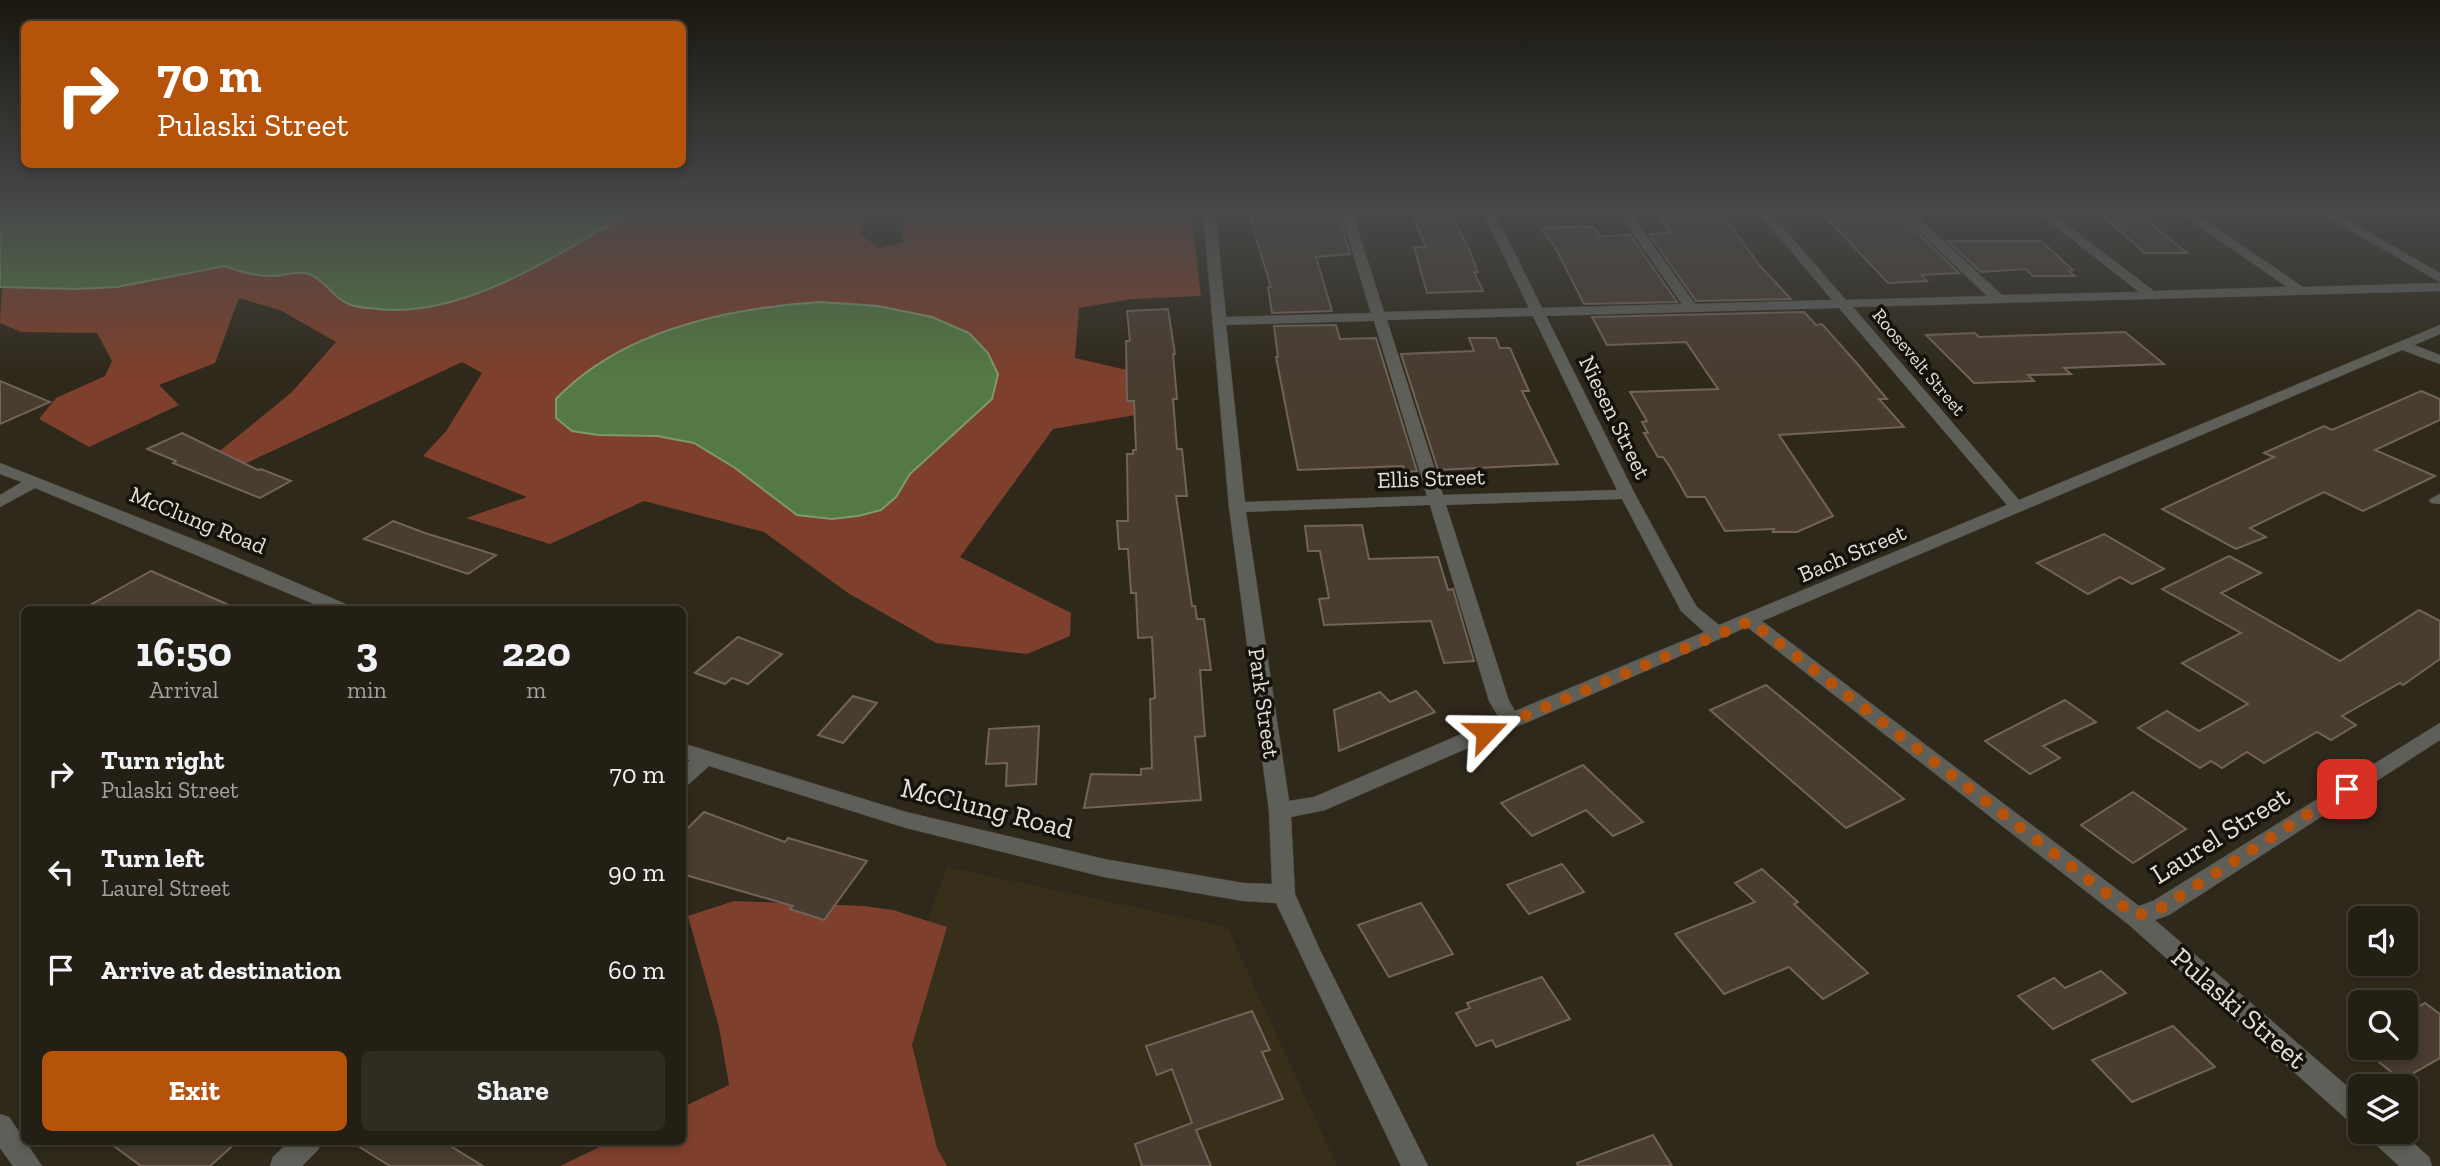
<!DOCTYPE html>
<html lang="en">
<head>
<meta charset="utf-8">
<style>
  body { margin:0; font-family:"Zilla Slab",serif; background:#2f2c22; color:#f1f3f6; height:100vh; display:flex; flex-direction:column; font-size:26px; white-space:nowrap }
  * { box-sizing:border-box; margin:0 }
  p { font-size:23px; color:#a3a2a0 }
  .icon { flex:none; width:38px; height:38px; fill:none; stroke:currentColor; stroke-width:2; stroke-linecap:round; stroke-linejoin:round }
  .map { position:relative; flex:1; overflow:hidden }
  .sheet { position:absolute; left:21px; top:606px; width:665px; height:539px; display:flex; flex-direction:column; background:#231f14; border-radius:10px; box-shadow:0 4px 10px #0003,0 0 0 2px #403d34 }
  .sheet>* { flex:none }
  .hud { position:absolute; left:21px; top:21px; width:665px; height:147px; border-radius:10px; box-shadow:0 4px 10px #0003,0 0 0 2px #403d34; background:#b45309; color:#fff; overflow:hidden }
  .controls { position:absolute; left:2348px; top:906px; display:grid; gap:14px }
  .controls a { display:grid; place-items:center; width:70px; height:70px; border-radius:10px; background:#231f14; box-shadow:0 4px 10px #0003,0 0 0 2px #403d34; font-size:35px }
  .pin { position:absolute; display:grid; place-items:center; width:60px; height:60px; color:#fff; margin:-30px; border-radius:14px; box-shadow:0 4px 10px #0006 }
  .me { position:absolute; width:77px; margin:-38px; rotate:67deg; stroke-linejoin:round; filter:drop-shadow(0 0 5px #0008) }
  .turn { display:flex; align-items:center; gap:24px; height:147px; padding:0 21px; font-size:32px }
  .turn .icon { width:91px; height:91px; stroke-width:2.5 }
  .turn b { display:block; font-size:49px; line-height:60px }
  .eta { display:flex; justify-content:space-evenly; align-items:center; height:119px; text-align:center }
  .eta b { font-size:42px; font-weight:800; line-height:49px }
  .cta { display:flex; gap:14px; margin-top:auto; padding:14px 21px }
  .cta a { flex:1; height:80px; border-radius:10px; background:#b45309; color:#fff; font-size:28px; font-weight:800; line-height:80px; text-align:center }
  .cta a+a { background:#2f2c22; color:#f1f3f6 }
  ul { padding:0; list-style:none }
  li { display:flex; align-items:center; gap:21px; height:98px; padding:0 21px }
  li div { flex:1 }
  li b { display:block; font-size:26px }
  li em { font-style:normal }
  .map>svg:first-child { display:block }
  .built { fill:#382f1a }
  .forest { fill:#7e402c; fill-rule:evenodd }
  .water { fill:#557942; stroke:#80986f; stroke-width:2 }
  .building { fill:#493c31; stroke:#716357; stroke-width:2 }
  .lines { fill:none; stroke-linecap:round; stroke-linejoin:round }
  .minor-casing { stroke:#4c4639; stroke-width:1 }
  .minor { fill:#5e5f58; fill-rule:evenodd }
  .route { stroke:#b45309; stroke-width:12; stroke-dasharray:0 21.6 }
  .labels { text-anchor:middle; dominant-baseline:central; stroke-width:7; stroke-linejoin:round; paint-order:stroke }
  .far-street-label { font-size:19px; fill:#e4e0d7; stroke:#15120c }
  .street-label { font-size:23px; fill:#e4e0d7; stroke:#15120c }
  .near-street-label { font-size:28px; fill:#e4e0d7; stroke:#15120c }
</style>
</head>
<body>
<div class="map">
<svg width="2440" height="1166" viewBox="0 0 2440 1166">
  <rect width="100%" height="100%" fill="#2f291b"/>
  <polygon class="built" points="947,867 1227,927 1337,1166 927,1166 879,1055"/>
  <g class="forest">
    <path d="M634 211H868L859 234 880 248 903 242V211H1045L1053 220 1073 211H1191L1201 296 1132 299 1079 308 1075 358 1153 376 1141 414 1053 429 960 557 1071 613 1070 636 1027 654 936 643 848 593 764 532 644 501 550 544 466 518 527 497 423 456 447 430 482 373 462 362 234 469 205 463 292 392 336 342 280 310 239 298 215 363 159 385 179 405 89 447 39 419 56 398 105 376 112 361 97 333 21 332 0 323 2 287 75 289 117 287 225 266C240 272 256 276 272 276 283 276 298 270 309 273 326 280 336 299 352 305 359 308 370 308 378 309 466 319 559 252 634 211ZM775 305 878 306 932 317 969 333 940 445 910 474 896 497 881 510 735 468 694 443 657 436 598 435 572 431 556 418V399C615 337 695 322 775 305Z"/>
    <polygon points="734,901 864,906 893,910 947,927 912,1045 937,1148 947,1166 560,1166 612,1141 682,1141 683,1107 729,1085 719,1027 688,916"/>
  </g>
  <g class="water">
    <path d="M0 211H634C559 252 466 319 378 309 370 308 359 308 351 305 333 299 326 280 309 274 298 270 283 276 272 276 256 276 240 272 225 266L117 287 75 289 0 287Z"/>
    <path d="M821 302 878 306 932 317 969 333 988 353 998 374 992 399 910 474 896 497 881 510 858 516 832 519 797 515 735 468 694 443 657 436 598 435 572 431 556 418V399C622 330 728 308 821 302Z"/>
  </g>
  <g class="building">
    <polygon points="1248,211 1337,211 1350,254 1316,257 1332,311 1272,313 1268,287 1271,287"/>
    <polygon points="1820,211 1863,211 1874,221 1904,220 1959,273 1921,275 1927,281 1888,283"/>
    <polygon points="2097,211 2135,211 2187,253 2145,253"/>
    <polygon points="1451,216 1468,247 1478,272 1474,272 1483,291 1427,293 1414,247 1426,247 1413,217"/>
    <polygon points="1723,216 1761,267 1791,299 1696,301 1649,234 1671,233 1660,217"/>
    <polygon points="1585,226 1594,228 1600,236 1630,235 1677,302 1584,304 1555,247 1541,228"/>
    <polygon points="1947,241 2041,241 2073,270 2069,271 2075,276 2033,276 2026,269 1981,272"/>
    <polygon points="1168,309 1175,354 1173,354 1177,399 1173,399 1177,449 1182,449 1187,496 1176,496 1192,606 1195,606 1197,619 1204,619 1211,670 1200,670 1205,736 1195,737 1201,800 1084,808 1091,774 1141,775 1141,769 1152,768 1150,699 1155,698 1152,637 1138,638 1136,593 1131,593 1128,549 1119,549 1117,521 1128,521 1127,454 1133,454 1133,450 1136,450 1134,401 1127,401 1126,341 1130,341 1127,311"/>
    <polygon points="1804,312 1816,325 1822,324 1854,360 1887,399 1879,399 1904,427 1779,435 1833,516 1797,532 1773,532 1774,529 1725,531 1705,497 1687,497 1670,467 1663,457 1658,457 1644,433 1648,433 1642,422 1647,421 1630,392 1718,389 1686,342 1607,345 1592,317"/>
    <polygon points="1336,325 1340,339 1376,338 1417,471 1405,472 1403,466 1298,470 1276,357 1278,357 1274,326"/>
    <polygon points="2125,332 2164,364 2064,368 2071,374 2028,375 2034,381 1974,383 1926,335 1975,333 1979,337"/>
    <polygon points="1469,338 1496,338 1500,348 1510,348 1529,391 1522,391 1558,464 1438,470 1401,354 1474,351"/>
    <polygon points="0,381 50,402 0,424"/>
    <polygon points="2421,391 2440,399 2440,420 2375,450 2435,476 2363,511 2324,492 2250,528 2266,537 2236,549 2162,509 2274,457 2264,453 2324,426 2332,430"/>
    <polygon points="182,433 258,470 261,469 291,481 260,498 173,463 176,461 147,449"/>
    <polygon points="393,521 425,533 496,555 468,574 364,539"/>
    <polygon points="1362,525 1369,559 1438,557 1448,590 1453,589 1474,661 1444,663 1431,621 1324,625 1319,599 1329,598 1320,551 1308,551 1305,526"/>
    <polygon points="2104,534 2164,569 2132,584 2120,577 2088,594 2037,563"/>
    <polygon points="2229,556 2261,573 2221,593 2340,661 2419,610 2440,621 2440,659 2403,685 2400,683 2342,716 2356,725 2331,740 2317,732 2264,763 2247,752 2222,768 2211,761 2200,768 2138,728 2167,711 2199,731 2248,704 2182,663 2241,633 2162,589"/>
    <polygon points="151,571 238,609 83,609"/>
    <polygon points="738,637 782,654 748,684 732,678 725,684 695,673"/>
    <polygon points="1766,685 1904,799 1846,828 1710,710"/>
    <polygon points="1416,691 1435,712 1339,751 1334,710 1380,692 1390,702"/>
    <polygon points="853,696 877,703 843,743 818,735"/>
    <polygon points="2065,700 2096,722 2043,746 2060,758 2030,774 1985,741"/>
    <polygon points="1039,726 1036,784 1006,786 1007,763 986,764 989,729"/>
    <polygon points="1583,765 1643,822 1613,836 1586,810 1532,836 1501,803"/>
    <polygon points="2133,792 2186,829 2133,863 2081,825"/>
    <polygon points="704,812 785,842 788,838 867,861 824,920 790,909 793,906 682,874 682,834"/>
    <polygon points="1562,864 1584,892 1529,914 1507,885"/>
    <polygon points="1762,869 1798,902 1794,904 1868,973 1823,999 1789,967 1724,994 1675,934 1755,902 1735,883"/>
    <polygon points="1421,903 1453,954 1389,977 1358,925"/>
    <polygon points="2101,971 2126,993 2053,1029 2018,996 2054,978 2065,988"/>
    <polygon points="1542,977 1570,1019 1496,1047 1492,1040 1476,1046 1456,1013 1470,1008 1467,1003"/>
    <polygon points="2425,1003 2440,1014 2440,1058 2401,1080 2362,1048 2406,1048 2406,1013"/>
    <polygon points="1252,1011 1270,1050 1262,1052 1283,1099 1196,1130 1211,1166 1142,1166 1135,1144 1192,1123 1172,1069 1157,1075 1146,1046"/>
    <polygon points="2173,1026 2215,1067 2132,1102 2092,1060"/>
    <polygon points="1653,1135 1672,1166 1578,1166 1577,1163"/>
    <polygon points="107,1141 238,1141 210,1166 141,1166"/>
    <polygon points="350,1141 442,1141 483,1166 390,1166"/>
  </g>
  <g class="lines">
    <g class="minor-casing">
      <g id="minor">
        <path d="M1203 211H1215L1226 317 1371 313 1340 211H1352L1384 312 1529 308 1482 211H1494L1542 308 1682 304 1617 211H1629L1695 304 1832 300 1757 211H1769L1846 300 1987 296 1898 211H1911L2002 295 2139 292 2036 211H2049L2154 291 2287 287 2177 211H2191L2303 287 2440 283V291L1853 307 2019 500 2440 325V334L2414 345 2440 355V364L2402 350 1762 621 2139 906 2153 901 2440 723V740L2169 915 2155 920 2361 1098V1127L2352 1124 2128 924 1747 627 1325 810 1291 817 1295 894 1319 948 1428 1166H1401L1276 903 1243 901 1104 877 906 828 709 766 689 784 682 787V767L690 760 682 758V743L906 812 1104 859 1243 883 1272 884 1269 811 1229 507ZM1839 308 2007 505 1719 625 1697 607 1691 597 1635 494 1546 316ZM1533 316 1617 490 1443 495 1387 320ZM1374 321 1427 496 1245 502 1226 325ZM1622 499 1681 611 1704 632 1515 711 1509 701 1446 505ZM1430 505 1489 701 1499 718 1314 797 1289 801 1246 512Z"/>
        <polygon points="2317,211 2331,211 2440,273 2440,282"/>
        <polygon points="0,463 213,547 348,605 351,609 326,609 35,488 0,507 0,495 22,482 0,474"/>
        <polygon points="2440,494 2440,504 2431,503 2429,500"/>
        <polygon points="0,1114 9,1117 42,1166 13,1166 0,1148"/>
        <polygon points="2368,1132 2401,1132 2429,1157 2432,1166 2399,1166 2372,1141"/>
        <polygon points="290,1141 322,1141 318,1150 302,1166 270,1166 273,1157"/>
      </g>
    </g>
    <use href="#minor" class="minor"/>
  </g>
  <linearGradient id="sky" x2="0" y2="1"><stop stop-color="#1a170f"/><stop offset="0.56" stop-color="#47494a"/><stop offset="1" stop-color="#47494a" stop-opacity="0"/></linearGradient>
  <rect width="2440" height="374" fill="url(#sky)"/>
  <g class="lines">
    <polyline class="route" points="1486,732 1750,621 2136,916 2161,908 2347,789"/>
  </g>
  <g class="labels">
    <g class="far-street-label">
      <text transform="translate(1919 362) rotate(50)">Roosevelt Street</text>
    </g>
    <g class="street-label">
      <text transform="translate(1615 417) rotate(64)">Niesen Street</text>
      <text transform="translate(1431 478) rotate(-2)">Ellis Street</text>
      <text transform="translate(198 520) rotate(22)">McClung Road</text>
      <text transform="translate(1852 553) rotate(-23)">Bach Street</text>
      <text transform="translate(1264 703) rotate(82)">Park Street</text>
    </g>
    <g class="near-street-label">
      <text transform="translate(987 808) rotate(14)">McClung Road</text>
      <text transform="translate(2220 835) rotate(-32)">Laurel Street</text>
      <text transform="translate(2239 1008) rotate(41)">Pulaski Street</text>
    </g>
  </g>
</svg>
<div class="controls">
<a><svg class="icon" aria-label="sound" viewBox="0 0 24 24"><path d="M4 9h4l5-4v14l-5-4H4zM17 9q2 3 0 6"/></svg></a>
<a><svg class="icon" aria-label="search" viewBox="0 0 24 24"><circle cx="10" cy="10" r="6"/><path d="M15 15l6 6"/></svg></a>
<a><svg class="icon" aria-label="layers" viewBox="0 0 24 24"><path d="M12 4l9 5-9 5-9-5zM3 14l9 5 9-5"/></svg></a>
</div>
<div class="pin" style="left:2347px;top:789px;background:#d93025"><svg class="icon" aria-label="arrive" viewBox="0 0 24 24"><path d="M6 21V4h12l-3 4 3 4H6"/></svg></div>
<svg class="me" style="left:1486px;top:732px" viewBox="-20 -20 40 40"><path d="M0-17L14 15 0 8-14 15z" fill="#b45309" stroke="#fff" stroke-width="4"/></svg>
<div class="hud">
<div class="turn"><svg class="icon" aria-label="right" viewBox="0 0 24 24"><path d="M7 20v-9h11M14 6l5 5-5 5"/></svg><div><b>70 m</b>Pulaski Street</div></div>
</div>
<section class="sheet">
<div class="eta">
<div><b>16:50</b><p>Arrival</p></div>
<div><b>3</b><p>min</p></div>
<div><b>220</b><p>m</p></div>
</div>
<ul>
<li><svg class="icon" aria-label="right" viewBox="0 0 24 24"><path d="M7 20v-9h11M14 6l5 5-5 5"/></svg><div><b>Turn right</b><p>Pulaski Street</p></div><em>70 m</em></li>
<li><svg class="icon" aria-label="left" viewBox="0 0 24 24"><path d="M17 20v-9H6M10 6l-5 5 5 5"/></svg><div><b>Turn left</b><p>Laurel Street</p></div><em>90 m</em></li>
<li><svg class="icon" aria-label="arrive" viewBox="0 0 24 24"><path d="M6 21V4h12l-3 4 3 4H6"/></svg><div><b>Arrive at destination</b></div><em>60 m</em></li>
</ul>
<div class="cta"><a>Exit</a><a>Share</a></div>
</section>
</div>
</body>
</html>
